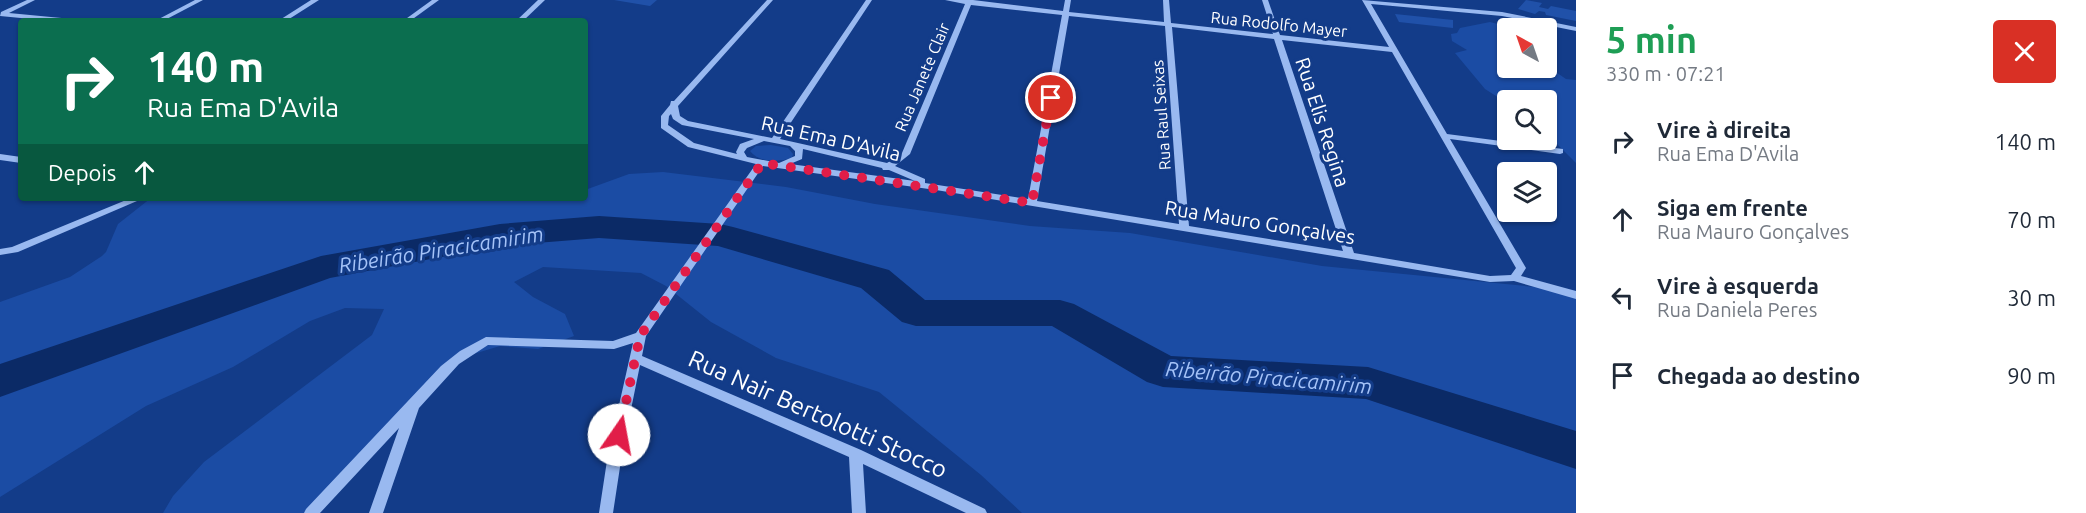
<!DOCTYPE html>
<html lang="pt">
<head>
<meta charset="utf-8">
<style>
  body { margin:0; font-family:Ubuntu,sans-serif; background:#f2f2f3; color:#1f2937; height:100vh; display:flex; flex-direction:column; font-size:22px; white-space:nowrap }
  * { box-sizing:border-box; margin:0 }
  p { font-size:20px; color:#747a83 }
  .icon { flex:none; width:33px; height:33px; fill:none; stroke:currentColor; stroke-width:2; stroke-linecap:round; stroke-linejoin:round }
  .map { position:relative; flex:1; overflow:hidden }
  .drawer { display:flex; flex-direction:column; background:#fff; width:510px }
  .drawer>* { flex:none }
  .hud { position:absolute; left:18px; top:18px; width:570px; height:183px; border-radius:6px; box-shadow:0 2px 4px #0004; background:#0b6e4f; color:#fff; overflow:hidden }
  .needle { width:39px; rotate:320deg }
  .fabs { position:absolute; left:1497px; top:18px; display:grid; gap:12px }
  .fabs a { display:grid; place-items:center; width:60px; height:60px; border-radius:6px; background:#fff; box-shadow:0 2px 4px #0004; font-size:30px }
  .pin { position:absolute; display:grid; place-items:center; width:51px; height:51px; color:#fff; margin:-26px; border:3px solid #fff; border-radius:50%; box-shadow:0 2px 6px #0007 }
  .me { position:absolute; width:66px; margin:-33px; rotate:12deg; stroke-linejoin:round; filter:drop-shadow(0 0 4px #0008) }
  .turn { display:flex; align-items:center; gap:21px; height:126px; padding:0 30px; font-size:27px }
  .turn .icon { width:78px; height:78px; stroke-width:2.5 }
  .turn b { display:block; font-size:42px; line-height:51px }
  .then { display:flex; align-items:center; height:57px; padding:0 30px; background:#0003; gap:12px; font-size:22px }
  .round { display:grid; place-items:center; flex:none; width:63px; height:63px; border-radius:6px; background:#f2f2f3 }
  .head { display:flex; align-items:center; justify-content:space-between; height:102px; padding:0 30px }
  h1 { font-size:36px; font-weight:600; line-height:45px; color:#1e9e55 }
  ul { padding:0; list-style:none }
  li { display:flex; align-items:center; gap:18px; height:78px; padding:0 30px }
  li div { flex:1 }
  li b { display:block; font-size:22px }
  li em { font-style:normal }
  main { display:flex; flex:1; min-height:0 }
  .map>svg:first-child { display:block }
  .green { fill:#1b4ca4 }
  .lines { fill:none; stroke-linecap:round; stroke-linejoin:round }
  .river { fill:#0b2a66; fill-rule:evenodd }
  .building { fill:#2051a9 }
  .minor { fill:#99b9f0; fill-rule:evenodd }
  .route { stroke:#e11d48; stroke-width:10; stroke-dasharray:0 18 }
  .labels { text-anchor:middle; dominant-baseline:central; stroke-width:6; stroke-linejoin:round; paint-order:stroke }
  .far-street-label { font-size:16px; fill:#fff; stroke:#133c89 }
  .street-label { font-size:20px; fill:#fff; stroke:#133c89 }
  .water-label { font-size:21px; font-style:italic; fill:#a5c3f8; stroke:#133c89 }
  .near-street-label { font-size:24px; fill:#fff; stroke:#133c89 }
</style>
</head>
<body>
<main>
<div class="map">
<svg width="1576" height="513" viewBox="0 0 1576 513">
  <rect width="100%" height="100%" fill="#133c89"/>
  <g class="green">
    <polygon points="1490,22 1514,28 1508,28 1508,68 1547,66 1566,79 1576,80 1576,163 1547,134 1546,100 1508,100 1507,103 1485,89 1455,53 1467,50 1452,41 1451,34 1457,33 1460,28"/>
    <path d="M771 145 788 148 793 154 792 158C779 162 759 163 750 151L756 146Z"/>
    <polygon points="663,172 786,187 875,204 1030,226 1130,233 1322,266 1576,291 1576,513 1022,513 981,475 879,392 776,358 711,322 666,286 641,273 543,267 514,282 533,297 565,314 574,336 538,349 500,346 460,358 319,513 163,513 173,496 204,462 372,335 384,309 345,308 310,321 233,367 146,406 0,497 0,302 70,277 102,256 106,252 118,224 151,198 585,198 585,190 629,174"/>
  </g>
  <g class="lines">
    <polygon class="river" points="599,216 720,224 733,227 889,270 925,300 1060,300 1074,304 1171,356 1368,367 1576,431 1576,469 1366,399 1163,387 1147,382 1052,326 916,326 902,322 861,288 718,246 599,238 500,246 330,278 0,397 0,364 321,256 500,224"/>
  </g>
  <g class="building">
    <polygon points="614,0 657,0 650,6"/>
    <polygon points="1526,0 1542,3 1539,7 1548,9 1551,6 1576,11 1576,21 1546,15 1545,12 1539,11 1535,14 1518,9"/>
    <polygon points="1395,14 1453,20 1453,28 1399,22"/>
  </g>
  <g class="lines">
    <g class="minor">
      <polygon points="27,0 35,0 9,13 72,19 75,21 52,21 0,16 1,12"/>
      <polygon points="195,0 203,0 163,21 155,21"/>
      <polygon points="311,0 319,0 286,21 278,21"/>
      <polygon points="432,0 439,0 410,21 403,21"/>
      <polygon points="538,0 545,0 523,21 516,21"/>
      <path d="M767 0H773L678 106 680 116 688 121 772 138 866 0H872L780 139 887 163 902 153 965 4 945 0H973L1063 11 1065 0H1071L1069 12 1164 22 1163 0H1169L1171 23 1273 34 1262 0H1268L1280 35 1389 47 1362 0 1502 12 1576 27V31L1502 16 1371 4 1447 134 1563 149V153L1560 154 1450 139 1526 268 1521 276 1576 291V299L1514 281 1490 282 936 190 763 166 646 336 642 356 861 450 985 509 987 513H966L863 464 866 513H852L849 457 640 365 622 454 613 513H599L608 454 633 343 614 349 488 345 459 364 419 408 383 513H369L399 428 320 513H304L306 509 441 366 460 351 486 337 613 341 636 333 756 164 688 147 661 128V116L670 105 671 101H674ZM971 5 1062 15 1028 199 925 183V179L895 166 910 154ZM1069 16 1165 26 1179 224 1037 201ZM1172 27 1274 39 1343 251 1189 226ZM1282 40 1392 52 1516 268 1511 275 1490 276 1354 253ZM671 114 673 119 682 125 754 139 740 144 736 152 737 154 694 143 668 125 669 116ZM764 141 790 146 795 151V156L779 163 747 157 744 152 747 148ZM803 149 882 168 883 170H889L915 181 790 164 802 159Z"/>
      <polygon points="0,154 21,157 21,163 0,160"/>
      <polygon points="131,198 144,198 18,252 0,255 0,249 12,247"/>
    </g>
  </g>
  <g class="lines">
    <polyline class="route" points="619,435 640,336 762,163 1032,203 1051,98"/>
  </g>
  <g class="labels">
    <g class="far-street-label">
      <text transform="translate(1279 24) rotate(6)">Rua Rodolfo Mayer</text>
      <text transform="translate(922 77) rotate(-67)">Rua Janete Clair</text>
      <text transform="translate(1161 115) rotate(-94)">Rua Raul Seixas</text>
    </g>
    <g class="street-label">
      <text transform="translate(1323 122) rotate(72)">Rua Elis Regina</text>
      <text transform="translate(831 138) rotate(13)">Rua Ema D'Avila</text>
      <text transform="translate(1260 222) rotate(9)">Rua Mauro Gonçalves</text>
    </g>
    <g class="water-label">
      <text transform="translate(441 249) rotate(-9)">Ribeirão Piracicamirim</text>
      <text transform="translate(1269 377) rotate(5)">Ribeirão Piracicamirim</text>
    </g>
    <g class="near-street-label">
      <text transform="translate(818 414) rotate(24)">Rua Nair Bertolotti Stocco</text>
    </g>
  </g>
</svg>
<div class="fabs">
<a><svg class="needle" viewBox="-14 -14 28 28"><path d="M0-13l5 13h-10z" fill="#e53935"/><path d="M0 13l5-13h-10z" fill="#747a83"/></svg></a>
<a><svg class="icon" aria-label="search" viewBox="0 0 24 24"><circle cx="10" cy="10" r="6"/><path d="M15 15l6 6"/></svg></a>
<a><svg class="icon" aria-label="layers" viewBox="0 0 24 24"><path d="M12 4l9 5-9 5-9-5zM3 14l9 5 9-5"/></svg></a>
</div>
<div class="pin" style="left:1051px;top:98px;background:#d93025"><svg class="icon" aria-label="arrive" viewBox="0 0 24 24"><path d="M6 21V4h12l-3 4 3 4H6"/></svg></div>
<svg class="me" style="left:619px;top:435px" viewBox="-20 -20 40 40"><circle r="19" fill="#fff"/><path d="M0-13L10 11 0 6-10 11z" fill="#e11d48"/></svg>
<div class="hud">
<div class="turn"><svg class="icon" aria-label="right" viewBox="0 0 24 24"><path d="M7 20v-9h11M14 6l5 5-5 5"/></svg><div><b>140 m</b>Rua Ema D'Avila</div></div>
<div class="then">Depois<svg class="icon" aria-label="ahead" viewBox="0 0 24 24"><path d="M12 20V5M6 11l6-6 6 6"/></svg></div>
</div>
</div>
<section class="drawer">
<div class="head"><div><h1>5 min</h1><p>330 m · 07:21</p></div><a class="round" style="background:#d93025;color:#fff"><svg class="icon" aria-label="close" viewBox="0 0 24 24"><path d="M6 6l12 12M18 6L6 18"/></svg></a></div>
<ul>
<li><svg class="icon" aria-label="right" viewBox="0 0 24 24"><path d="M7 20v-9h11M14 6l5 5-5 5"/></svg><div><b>Vire à direita</b><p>Rua Ema D'Avila</p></div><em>140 m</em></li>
<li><svg class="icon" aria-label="ahead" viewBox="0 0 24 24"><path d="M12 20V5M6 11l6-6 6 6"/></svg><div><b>Siga em frente</b><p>Rua Mauro Gonçalves</p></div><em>70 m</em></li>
<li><svg class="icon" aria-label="left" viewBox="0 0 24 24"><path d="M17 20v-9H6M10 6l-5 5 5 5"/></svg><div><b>Vire à esquerda</b><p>Rua Daniela Peres</p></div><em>30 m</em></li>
<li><svg class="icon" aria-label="arrive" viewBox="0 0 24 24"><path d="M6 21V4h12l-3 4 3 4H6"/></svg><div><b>Chegada ao destino</b></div><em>90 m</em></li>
</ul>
</section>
</main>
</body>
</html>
